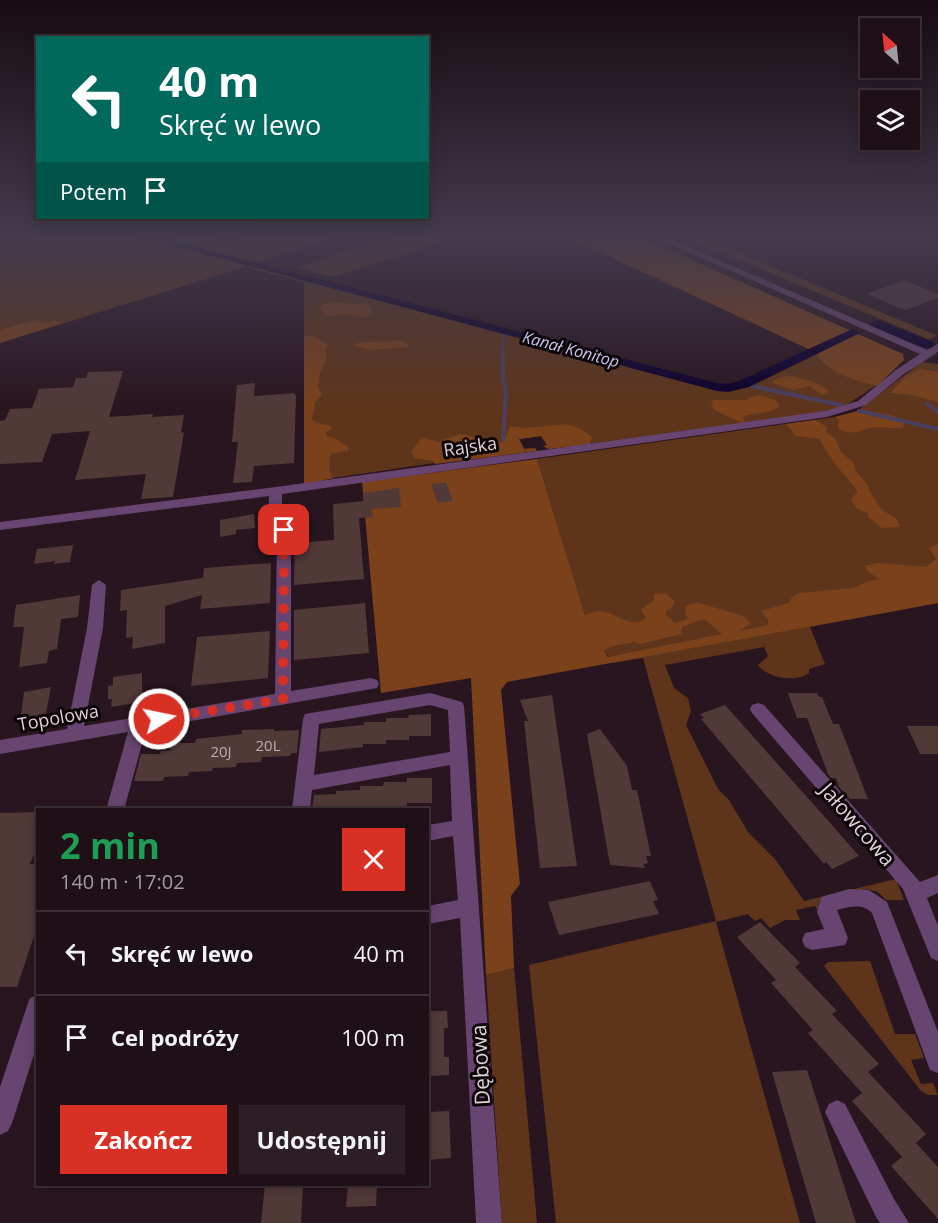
<!DOCTYPE html>
<html lang="pl">
<head>
<meta charset="utf-8">
<style>
  body { margin:0; font-family:"Open Sans",sans-serif; background:#2c1e24; color:#f1f3f6; height:100vh; display:flex; flex-direction:column; font-size:22px; white-space:nowrap }
  * { box-sizing:border-box; margin:0 }
  p { font-size:20px; color:#a19da1 }
  .icon { flex:none; width:33px; height:33px; fill:none; stroke:currentColor; stroke-width:2; stroke-linecap:round; stroke-linejoin:round }
  .map { position:relative; flex:1; overflow:hidden }
  .drawer { position:absolute; left:36px; top:808px; width:393px; height:378px; display:flex; flex-direction:column; background:#1f1017; border-radius:0px; box-shadow:0 3px 15px #0003,0 0 0 2px #3c3036 }
  .drawer>* { flex:none }
  .banner { position:absolute; left:36px; top:36px; width:393px; height:183px; border-radius:0px; box-shadow:0 3px 15px #0003,0 0 0 2px #3c3036; background:#00695c; color:#fff; overflow:hidden }
  .needle { width:39px; rotate:333deg }
  .controls { position:absolute; left:860px; top:18px; display:grid; gap:12px }
  .controls a { display:grid; place-items:center; width:60px; height:60px; border-radius:0px; background:#1f1017; box-shadow:0 3px 15px #0003,0 0 0 2px #3c3036; font-size:30px }
  .pin { position:absolute; display:grid; place-items:center; width:51px; height:51px; color:#fff; margin:-26px; border-radius:12px; box-shadow:0 3px 9px #0006 }
  .me { position:absolute; width:66px; margin:-33px; rotate:80deg; stroke-linejoin:round; filter:drop-shadow(0 0 4px #0008) }
  .turn { display:flex; align-items:center; gap:21px; height:126px; padding:0 24px; font-size:27px }
  .turn .icon { width:78px; height:78px; stroke-width:2.5 }
  .turn b { display:block; font-size:42px; line-height:51px }
  .then { display:flex; align-items:center; height:57px; padding:0 24px; background:#0003; gap:12px; font-size:22px }
  .round { display:grid; place-items:center; flex:none; width:63px; height:63px; border-radius:0px; background:#2c1e24 }
  .headline { display:flex; align-items:center; justify-content:space-between; height:102px; padding:0 24px }
  h1 { font-size:36px; font-weight:700; line-height:45px; color:#1e9e55 }
  .primary-button { display:flex; gap:12px; margin-top:auto; padding:12px 24px }
  .primary-button a { flex:1; height:69px; border-radius:0px; background:#d93025; color:#fff; font-size:24px; font-weight:700; line-height:69px; text-align:center }
  .primary-button a+a { background:#2c1e24; color:#f1f3f6 }
  ul { padding:0; list-style:none }
  li { display:flex; align-items:center; gap:18px; height:84px; padding:0 24px; border-top:2px solid #3c3036 }
  li div { flex:1 }
  li b { display:block; font-size:22px }
  li em { font-style:normal }
  .map>svg:first-child { display:block }
  .green { fill:#5e351b }
  .forest { fill:#7a411b; fill-rule:evenodd }
  .lines { fill:none; stroke-linecap:round; stroke-linejoin:round }
  .stream-far1 { stroke:#4b3f5f; stroke-width:3 }
  .stream { stroke:#4b3f5f; stroke-width:4 }
  .canal { fill:#0c002c; fill-rule:evenodd }
  .building { fill:#513938 }
  .minor { fill:#674570; fill-rule:evenodd }
  .route { stroke:#d93025; stroke-width:10; stroke-dasharray:0 18 }
  .labels { text-anchor:middle; dominant-baseline:central; stroke-width:6; stroke-linejoin:round; paint-order:stroke }
  .number-label { font-size:15px; fill:#bcabaf }
  .far-water-label { font-size:16px; font-style:italic; fill:#c7c4ef; stroke:#0c0508 }
  .street-label { font-size:18px; fill:#dfd1d7; stroke:#0c0508 }
  .near-street-label { font-size:21px; fill:#dfd1d7; stroke:#0c0508 }
</style>
</head>
<body>
<div class="map">
<svg width="938" height="1223" viewBox="0 0 938 1223">
  <rect width="100%" height="100%" fill="#29151f"/>
  <g class="green">
    <polygon points="0,236 137,236 716,389 736,389 816,352 881,382 845,406 818,413 549,449 543,446 547,445 541,436 519,439 524,449 535,448 333,478 304,485 304,282 245,267 0,343"/>
    <polygon points="146,236 217,236 226,240 238,236 340,236 252,264"/>
    <polygon points="393,236 458,236 334,277 295,268"/>
    <polygon points="682,236 699,236 938,336 928,339"/>
    <path d="M922 362 938 364V371C921 367 909 372 898 386L938 388V603L810 627 825 664 809 669V673C796 683 767 678 758 665L768 656 764 647 665 665 674 688 688 698 691 711 686 725 718 789 729 800 748 832 775 859 804 901 896 879 904 900H886L878 892 866 889 821 898 818 905 822 916 815 906 796 910 800 920H785L770 928 761 918 755 921 748 914 716 922 800 1223H556L529 965 716 921 643 658 613 663 589 629 537 459 835 417 861 410V408Z"/>
    <polygon points="870,961 895,1034 915,1034 924,1058 911,1060 921,1084 933,1083 938,1095 928,1095 921,1091 824,966 828,962"/>
    <polygon points="514,968 537,1223 502,1223 486,975"/>
  </g>
  <g class="forest">
    <path d="M565 236H638L903 354 904 360 877 386C854 380 828 374 815 352Z"/>
    <polygon points="327,302 364,304 369,305 372,311 366,318 347,314 327,317 320,307"/>
    <polygon points="34,320 46,323 54,320 63,323 0,343 0,330"/>
    <path d="M304 335 316 337 328 345 325 348 327 359C320 367 315 385 322 395L315 403 312 419 316 423 332 426V429L326 432V436L335 438 348 447V451L330 454 329 471 333 478 304 485Z"/>
    <path d="M398 340 406 342 409 347 369 350 353 345C359 340 387 343 398 340Z"/>
    <polygon points="920,369 938,371 938,402 907,394 890,393 906,376"/>
    <path d="M786 376C799 377 821 382 829 392 819 399 817 389 809 386L793 390 772 383 775 379Z"/>
    <path d="M759 395 775 400 780 405C769 416 755 411 743 417L745 421 741 422 716 411 711 406 713 400H746L750 397Z"/>
    <path d="M862 410 894 416 902 420 904 427C895 429 889 428 880 427 865 426 852 439 838 428L839 420 835 417Z"/>
    <polygon points="815,420 827,427 826,432 835,438 841,452 854,463 856,471 868,485 870,492 882,510 896,518 900,527 882,528 868,517 868,513 856,508 851,499 857,493 857,490 835,464 819,439 796,436 786,424"/>
    <polygon points="566,424 579,428 592,437 590,444 549,449 543,446 547,445 541,436 519,439 524,449 535,448 537,451 435,464 434,461 414,458 411,452 420,440 425,438 438,442 460,434 500,442 504,441 510,426 525,428"/>
    <path d="M537 459 585 615C589 614 595 611 599 611 615 611 632 631 646 618L641 610 654 600V594L666 593 675 602 671 608 666 611V615L675 623 688 619 685 612 686 606 696 602 743 616 751 623 739 631 768 625V620L761 611 789 603 792 597 799 593 854 588 869 581 880 579 868 572 865 566 877 563 926 567 936 559 929 548 938 544V603L507 682 501 690 520 884 511 896 514 968 486 975 471 678 381 693 362 482ZM704 619 722 634 608 657 604 650 613 646 634 642 640 644 681 634 682 627Z"/>
  </g>
  <g class="lines">
    <polyline class="stream-far1" points="503,331 503,356"/>
    <g class="stream">
      <polyline points="503,355 503,378 506,390 503,440"/>
      <polyline points="752,386 841,405"/>
      <polyline points="927,404 938,412"/>
      <polyline points="859,411 938,429"/>
    </g>
    <g class="canal">
      <polygon points="137,236 154,236 717,383 728,384 739,381 850,330 854,329 860,333 749,387 728,392 717,391"/>
      <polygon points="878,320 933,342 935,345 933,348 925,348 867,326"/>
    </g>
  </g>
  <g class="building">
    <polygon points="904,280 938,294 938,298 905,310 867,294"/>
    <polygon points="123,371 109,417 153,414 152,417 184,415 181,433 184,432 173,497 141,499 146,474 75,480 90,431 52,434 42,462 0,464 0,421 5,420 10,409 32,408 39,389 73,387 76,378 86,378 88,372"/>
    <polygon points="255,383 254,396 294,393 296,396 294,463 254,466 252,482 233,483 238,442 232,442 237,385"/>
    <polygon points="446,483 453,501 438,503 431,484"/>
    <polygon points="399,488 401,507 372,509 373,517 359,518 364,579 294,585 295,543 334,540 333,504 364,501 363,493"/>
    <polygon points="254,514 255,528 236,530 236,534 220,537 220,520"/>
    <polygon points="73,545 70,562 54,564 55,561 34,564 37,549"/>
    <polygon points="271,563 270,603 200,609 202,595 165,606 165,643 132,649 133,637 126,638 127,610 120,611 121,590 203,578 204,568"/>
    <polygon points="80,595 78,617 61,619 57,649 49,651 47,663 19,667 24,627 13,627 16,605"/>
    <polygon points="365,603 369,653 294,660 294,610"/>
    <polygon points="270,631 268,678 191,686 197,637"/>
    <polygon points="142,673 142,702 111,707 112,699 108,699 108,686 113,685 113,677"/>
    <polygon points="51,687 45,718 20,722 24,692"/>
    <polygon points="788,693 817,693 819,697 822,697 833,724 839,724 868,799 850,799 839,787 836,778 831,778 828,774 807,718 797,718"/>
    <polygon points="552,695 577,866 540,868 524,721 528,721 520,700"/>
    <polygon points="725,705 831,824 859,856 832,869 826,862 824,864 701,719 704,718 700,714"/>
    <polygon points="431,714 431,736 409,736 409,740 386,740 386,744 363,744 363,747 319,752 321,729 364,725 364,722 386,722 386,718 408,718 409,715"/>
    <polygon points="907,726 938,726 938,754 920,754"/>
    <polygon points="274,729 274,731 299,730 297,753 291,753 290,756 262,757 261,762 237,763 236,767 213,768 212,771 189,772 188,776 164,777 163,781 134,781 141,754 160,754 161,751 170,751 172,743 195,743 196,739 242,734 242,730"/>
    <polygon points="600,729 627,766 632,790 637,790 651,856 646,856 648,863 643,864 645,868 610,865 587,734"/>
    <polygon points="407,778 432,778 432,803 407,803 407,807 383,807 383,810 312,810 314,795 336,794 336,791 360,790 360,786 383,786 384,782 407,782"/>
    <polygon points="38,812 38,844 30,864 38,864 38,924 17,987 0,987 0,813"/>
    <polygon points="650,881 658,900 653,901 659,914 559,935 548,902"/>
    <polygon points="760,922 800,963 795,967 837,1011 832,1014 879,1064 868,1072 926,1134 916,1143 938,1167 938,1219 891,1166 902,1157 852,1101 862,1093 808,1033 813,1030 771,983 776,980 737,937"/>
    <polygon points="428,1011 447,1011 448,1028 444,1028 444,1057 449,1057 449,1075 428,1076"/>
    <polygon points="807,1070 838,1167 856,1223 816,1223 772,1072"/>
    <polygon points="449,1111 451,1158 428,1160 428,1112"/>
    <polygon points="265,1185 303,1185 301,1223 261,1223"/>
    <polygon points="348,1185 377,1185 376,1206 346,1207"/>
  </g>
  <g class="lines">
    <g class="minor">
      <polygon points="652,236 663,236 927,350 938,344 938,352 904,374 866,405 827,417 282,494 282,523 291,530 291,691 371,678 377,680 379,684 377,688 146,729 124,810 106,810 128,732 0,754 0,740 67,729 87,628 92,585 99,580 106,585 103,628 84,726 275,694 277,532 268,525 269,496 0,530 0,522 276,487 825,411 858,401 896,370 920,354"/>
      <path d="M430 693 462 702 464 706 502 1223H476L460 918 428 924V906L458 900 453 836 428 841V825L452 821 450 765 312 790 310 810H292L303 719 305 714ZM430 705 448 710 450 752 314 775 319 724Z"/>
      <polygon points="758,703 764,705 920,882 938,875 938,893 927,898 938,926 938,961 931,958 903,889 752,713 750,709 752,705"/>
      <path d="M849 889 869 890 887 902 938 1032V1073L930 1070 872 913C862 903 850 907 837 910L848 938 845 945 812 950 805 947 802 940 805 933 824 929 817 912 821 897Z"/>
      <polygon points="38,995 38,1042 12,1123 8,1131 0,1135 0,1087 27,1006 30,998"/>
      <polygon points="837,1100 845,1104 894,1199 909,1223 880,1223 876,1217 825,1112 829,1104"/>
    </g>
  </g>
  <linearGradient id="sky" x2="0" y2="1"><stop stop-color="#170c11"/><stop offset="0.58" stop-color="#433b4d"/><stop offset="1" stop-color="#433b4d" stop-opacity="0"/></linearGradient>
  <rect width="938" height="407" fill="url(#sky)"/>
  <g class="lines">
    <polyline class="route" points="159,719 283,699 284,530"/>
  </g>
  <g class="labels">
    <g class="number-label">
      <text x="268" y="745">20L</text>
      <text x="221" y="751">20J</text>
    </g>
    <g class="far-water-label">
      <text transform="translate(571 349) rotate(15)">Kanał Konitop</text>
    </g>
    <g class="street-label">
      <text transform="translate(470 446) rotate(-8)">Rajska</text>
      <text transform="translate(58 717) rotate(-10)">Topolowa</text>
    </g>
    <g class="near-street-label">
      <text transform="translate(858 824) rotate(49)">Jałowcowa</text>
      <text transform="translate(480 1065) rotate(-93)">Dębowa</text>
    </g>
  </g>
</svg>
<div class="controls">
<a><svg class="needle" viewBox="-14 -14 28 28"><path d="M0-13l5 13h-10z" fill="#e53935"/><path d="M0 13l5-13h-10z" fill="#a19da1"/></svg></a>
<a><svg class="icon" aria-label="layers" viewBox="0 0 24 24"><path d="M12 4l9 5-9 5-9-5zM3 14l9 5 9-5"/></svg></a>
</div>
<div class="pin" style="left:284px;top:530px;background:#d93025"><svg class="icon" aria-label="arrive" viewBox="0 0 24 24"><path d="M6 21V4h12l-3 4 3 4H6"/></svg></div>
<svg class="me" style="left:159px;top:719px" viewBox="-20 -20 40 40"><circle r="17" fill="#d93025" stroke="#fff" stroke-width="3"/><path d="M0-11L8 9 0 5-8 9z" fill="#fff"/></svg>
<div class="banner">
<div class="turn"><svg class="icon" aria-label="left" viewBox="0 0 24 24"><path d="M17 20v-9H6M10 6l-5 5 5 5"/></svg><div><b>40 m</b>Skręć w lewo</div></div>
<div class="then">Potem<svg class="icon" aria-label="arrive" viewBox="0 0 24 24"><path d="M6 21V4h12l-3 4 3 4H6"/></svg></div>
</div>
<section class="drawer">
<div class="headline"><div><h1>2 min</h1><p>140 m · 17:02</p></div><a class="round" style="background:#d93025;color:#fff"><svg class="icon" aria-label="close" viewBox="0 0 24 24"><path d="M6 6l12 12M18 6L6 18"/></svg></a></div>
<ul>
<li><svg class="icon" aria-label="left" viewBox="0 0 24 24"><path d="M17 20v-9H6M10 6l-5 5 5 5"/></svg><div><b>Skręć w lewo</b></div><em>40 m</em></li>
<li><svg class="icon" aria-label="arrive" viewBox="0 0 24 24"><path d="M6 21V4h12l-3 4 3 4H6"/></svg><div><b>Cel podróży</b></div><em>100 m</em></li>
</ul>
<div class="primary-button"><a>Zakończ</a><a>Udostępnij</a></div>
</section>
</div>
</body>
</html>
